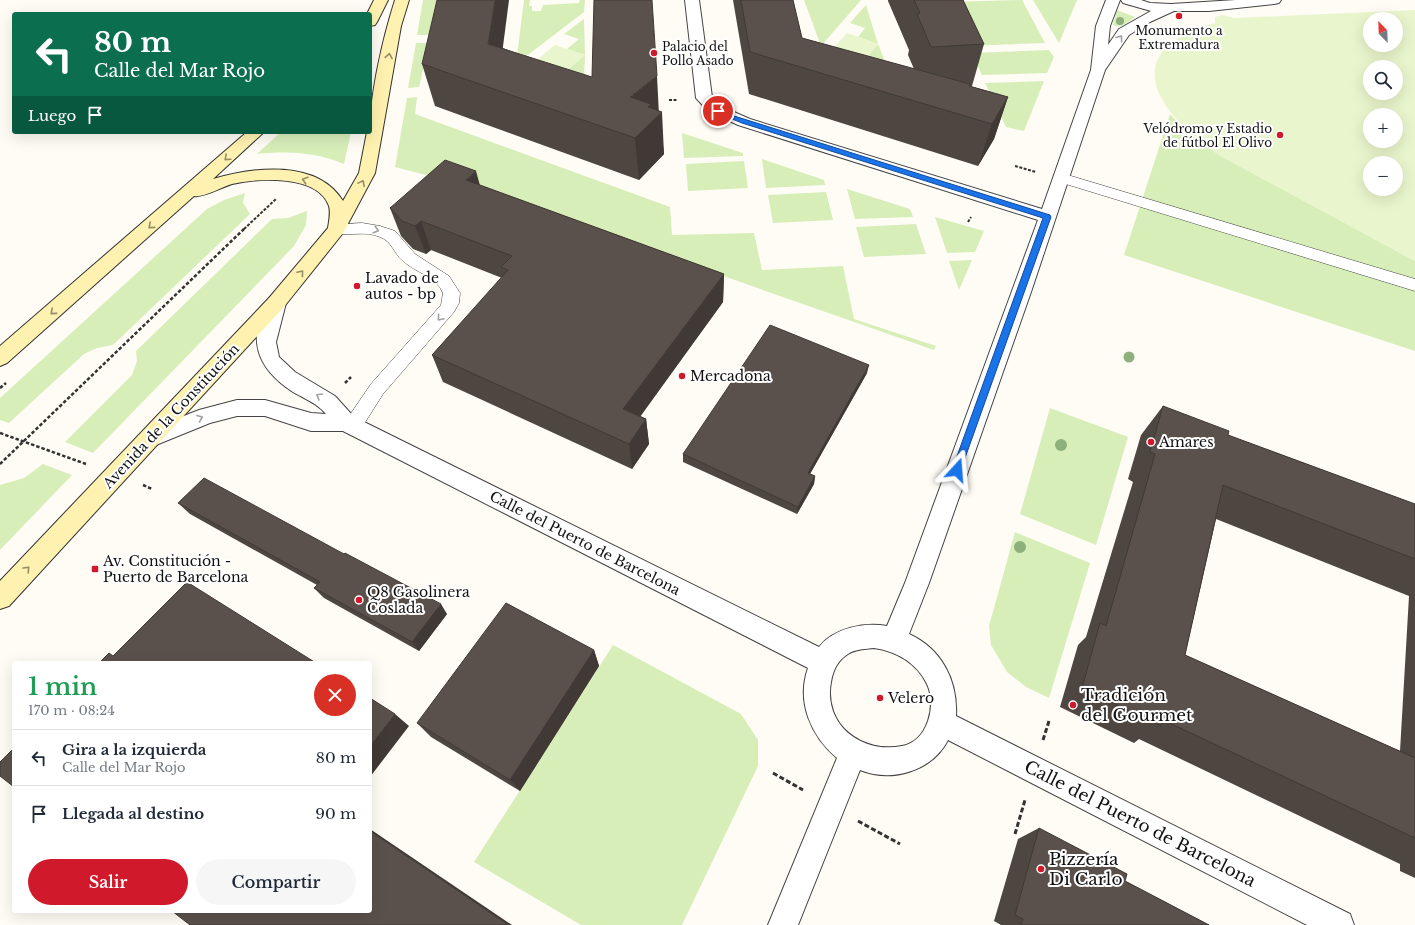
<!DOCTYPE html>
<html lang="es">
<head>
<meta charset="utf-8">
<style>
  body { margin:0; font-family:"Libre Baskerville",serif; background:#f6f6f7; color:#1f2937; height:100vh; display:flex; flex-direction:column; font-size:15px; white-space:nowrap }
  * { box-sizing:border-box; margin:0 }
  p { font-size:13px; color:#747a83 }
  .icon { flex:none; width:22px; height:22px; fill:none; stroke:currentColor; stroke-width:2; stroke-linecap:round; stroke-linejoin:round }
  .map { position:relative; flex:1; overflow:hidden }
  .drawer { position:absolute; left:12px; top:661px; width:360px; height:252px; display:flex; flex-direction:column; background:#fff; border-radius:4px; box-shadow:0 4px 16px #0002 }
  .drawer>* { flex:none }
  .banner { position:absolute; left:12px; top:12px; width:360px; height:122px; border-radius:4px; box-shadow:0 4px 16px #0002; background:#0b6e4f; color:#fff; overflow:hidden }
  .needle { width:26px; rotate:337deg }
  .tools { position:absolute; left:1363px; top:12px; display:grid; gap:8px }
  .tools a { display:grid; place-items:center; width:40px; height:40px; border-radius:50%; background:#fff; box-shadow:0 4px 16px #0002; font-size:20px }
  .pin { position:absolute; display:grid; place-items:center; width:34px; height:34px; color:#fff; margin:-17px; border:2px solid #fff; border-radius:50%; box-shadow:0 1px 4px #0007 }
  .me { position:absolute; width:44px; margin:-22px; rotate:19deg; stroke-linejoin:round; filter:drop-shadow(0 0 3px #0008) }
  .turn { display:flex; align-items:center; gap:14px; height:84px; padding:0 16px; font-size:18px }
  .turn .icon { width:52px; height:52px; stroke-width:2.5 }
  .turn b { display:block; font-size:28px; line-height:34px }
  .then { display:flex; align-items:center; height:38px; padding:0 16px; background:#0003; gap:8px; font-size:15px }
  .round { display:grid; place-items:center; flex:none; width:42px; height:42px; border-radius:21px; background:#f6f6f7 }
  .headline { display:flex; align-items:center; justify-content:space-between; height:68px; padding:0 16px }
  h1 { font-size:24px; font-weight:600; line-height:30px; color:#1e9e55 }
  .action { display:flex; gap:8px; margin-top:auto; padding:8px 16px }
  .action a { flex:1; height:46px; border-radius:24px; background:#d01a2b; color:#fff; font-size:16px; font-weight:600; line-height:46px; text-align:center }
  .action a+a { background:#f6f6f7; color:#1f2937 }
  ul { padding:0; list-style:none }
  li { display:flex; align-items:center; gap:12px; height:56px; padding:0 16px; border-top:1px solid #e0e1e3 }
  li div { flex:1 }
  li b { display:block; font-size:15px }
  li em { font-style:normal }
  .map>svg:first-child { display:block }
  .green { fill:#d7eeb9 }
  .pitch { fill:#e9f5cc; fill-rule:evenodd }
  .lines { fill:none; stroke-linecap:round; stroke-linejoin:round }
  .lane-casing { stroke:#444; stroke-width:1 }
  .street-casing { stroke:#444; stroke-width:2 }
  .secondary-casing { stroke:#333; stroke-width:2 }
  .path-far2 { stroke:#333; stroke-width:2; stroke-dasharray:3 1.5; stroke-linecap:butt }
  .path-far1 { stroke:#333; stroke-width:2.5; stroke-dasharray:3.5 2; stroke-linecap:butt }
  .path { stroke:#333; stroke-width:3; stroke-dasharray:5 2.5; stroke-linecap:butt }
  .lane { fill:#fff; fill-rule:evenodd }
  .street { fill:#fff; fill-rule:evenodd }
  .secondary { fill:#fff2b0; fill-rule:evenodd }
  .tree { fill:#8db07c }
  .wall { fill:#4e4641; fill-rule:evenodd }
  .shaded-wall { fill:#403935 }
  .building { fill:#5b514c; stroke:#403935 }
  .oneway { stroke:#a0a0a0 }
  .oneway2 { stroke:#948d68 }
  .route { fill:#1a73e8; stroke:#114b97 }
  .poi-dot { fill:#d01a2b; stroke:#fff; stroke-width:1.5 }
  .labels { text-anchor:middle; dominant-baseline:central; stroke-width:4; stroke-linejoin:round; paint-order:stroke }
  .far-poi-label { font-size:12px; fill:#111; stroke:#fff }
  .poi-label { font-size:14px; fill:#111; stroke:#fff; text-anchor:start }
  .street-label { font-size:14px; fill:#111; stroke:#fff }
  .near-poi-label { font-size:17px; fill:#111; stroke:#fff; text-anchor:start }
  .near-street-label { font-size:17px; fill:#111; stroke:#fff }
</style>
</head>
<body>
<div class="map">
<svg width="1415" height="925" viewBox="0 0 1415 925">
  <rect width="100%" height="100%" fill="#fffcf5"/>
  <g class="green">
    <polygon points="423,0 439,0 431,35 417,35"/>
    <polygon points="524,0 530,0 529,6 532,6 532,11 541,11 543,5 579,3 580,0 585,0 584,12 516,64"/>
    <polygon points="804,0 861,0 821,46"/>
    <polygon points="1022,0 1045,43 967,46 947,2"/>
    <polygon points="1033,0 1077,0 1059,43"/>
    <polygon points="866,5 878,44 896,88 851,76 878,44 858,37 865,28 850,23"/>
    <path d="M1117 10 1135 17C1128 22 1121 29 1113 25Z"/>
    <polygon points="584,19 585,55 583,102 545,89 585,55 567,49 579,39 564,34"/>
    <polygon points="416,43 429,43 419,87 408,88"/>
    <polygon points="1049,50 1054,57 1047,73 982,75 972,53"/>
    <polygon points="1044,81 1024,131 1006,127 985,83"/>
    <polygon points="417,97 415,114 670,207 672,235 754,233 762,270 843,266 854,319 936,346 934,350 461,184 395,167 407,98"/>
    <polygon points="1170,114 1183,128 1219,155 1415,261 1415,351 1124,255"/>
    <path d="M281 132H351L344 164C315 152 287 151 257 154Z"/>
    <polygon points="682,133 743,153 743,156 684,158"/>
    <polygon points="762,159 824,180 825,185 766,188"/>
    <polygon points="744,161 748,188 688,191 686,164"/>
    <polygon points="847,189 910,209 913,217 855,219"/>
    <polygon points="826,192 833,220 773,223 768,195"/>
    <polygon points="245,193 243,203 250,214 113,345 97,348 84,354 9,423 0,420 0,398 207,209 224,200"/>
    <polygon points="307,211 306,225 294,246 93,453 65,442 132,375 137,361 136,351 272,219 288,218"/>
    <polygon points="935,217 984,231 975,252 947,253"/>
    <polygon points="916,224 926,254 864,257 856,227"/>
    <polygon points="972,260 959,290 949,261"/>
    <polygon points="1050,408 1128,437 1096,545 1020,514"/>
    <polygon points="43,464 72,475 0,550 0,485 24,478"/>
    <polygon points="1015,532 1090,563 1049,698 1026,687 1007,672 991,645 989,626"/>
    <polygon points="613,645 741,714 758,740 758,766 682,925 581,925 474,862"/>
  </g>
  <g class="pitch">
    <path d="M1415 10V261L1219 155C1157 113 1114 51 1215 23V17L1222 15 1234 18ZM1370 19H1396V45H1370ZM1370 67H1396V93H1370ZM1370 115H1396V141H1370ZM1370 163H1396V189H1370Z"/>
    <polygon points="847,33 878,44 851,76 817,66"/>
    <polygon points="555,45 585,55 545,89 514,79"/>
  </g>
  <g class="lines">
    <g class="lane-casing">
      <g id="lane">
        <polygon points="1061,173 1415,279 1415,291 1056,181 1054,178 1056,175"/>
        <path d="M362 223 380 226 395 231 415 254 449 276 460 293 459 303 454 312 383 394 359 432 352 434 345 432 343 427 345 422 371 384 441 305 443 293C436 276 416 273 403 261 394 254 392 241 380 237 365 230 347 237 332 233L329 229 332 225Z"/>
      </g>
    </g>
    <g class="street-casing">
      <path id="street" d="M685 0H699L712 97 718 105 750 119 1042 209 1091 70 1096 26 1106 0H1120L1110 26 1108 45 1119 29 1151 11 1123 3 1121 0H1141L1150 3 1171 4 1236 0H1281L1279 3 1274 4 1209 11H1174L1150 22 1129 35 1105 70 1031 292 929 583 909 634C942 649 958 681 956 716L1350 914 1354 925H1307L948 740C932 771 892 783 860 770L798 925H768L837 758C811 736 796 702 808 668L343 431H311L265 416H237L210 423 151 447 143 444 140 438 143 432 199 410 237 400H265L311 413 326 414C317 403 305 399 293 392 256 368 246 338 269 298L276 296 283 298 286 303 276 342 279 357 295 372 335 396 354 417 819 647C834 628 864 622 887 626L905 583 1038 220 738 125 708 111 696 98ZM874 648C896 651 917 663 927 684 937 705 928 741 902 746 862 754 823 725 831 682 833 670 838 660 848 654 855 649 866 649 874 648Z"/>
    </g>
    <g class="secondary-casing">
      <g id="secondary">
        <polygon points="374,0 388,0 377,22 375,25 370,26 370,14 367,14"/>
        <path d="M395 0H409L401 26 375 173 343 233 283 308 9 606 0 609V581L269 298 328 228C329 221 331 213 329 206 318 174 258 178 232 184 222 187 203 198 194 196L7 363 0 366V346L247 132H264L213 179C254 167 317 159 343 201L359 173 367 132H370C370 93 383 38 395 0Z"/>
      </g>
    </g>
    <g class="path-far2">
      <polyline points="669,100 678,100"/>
      <polyline points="1015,166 1036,172"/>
      <polyline points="968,222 971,217"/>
      <polyline points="244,229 276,199"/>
    </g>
    <g class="path-far1">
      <polyline points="345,383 351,377"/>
      <polyline points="0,388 6,383"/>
      <polyline points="0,433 86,464"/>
      <polyline points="0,464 245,228"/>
      <polyline points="143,485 152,489"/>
    </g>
    <g class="path">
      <polyline points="1043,740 1049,721"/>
      <polyline points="773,773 803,790"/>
      <polyline points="858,821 900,844"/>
      <polyline points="1015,834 1025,800"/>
    </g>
    <use href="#lane" class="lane"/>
    <use href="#street" class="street"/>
    <use href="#secondary" class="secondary"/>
  </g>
  <g class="tree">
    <circle cx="1120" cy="21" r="4"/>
    <circle cx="1129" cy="357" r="5.5"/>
    <circle cx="1061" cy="445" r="6"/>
    <circle cx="1020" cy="547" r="6"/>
  </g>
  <g class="wall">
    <polygon points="733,0 793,0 802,38 914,69 908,55 909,50 888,1 888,0 963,0 984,44 972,86 970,86 1008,97 994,139 978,166 749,94"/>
    <polygon points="503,48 659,111 664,154 639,180 435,106 422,64"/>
    <polygon points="480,185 724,274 723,302 640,416 646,419 649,444 632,469 443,382 432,355 502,278 431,250 426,254 413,249 401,236 390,208"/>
    <polygon points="867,373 810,474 815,476 814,484 797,514 683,462 683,454"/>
    <path d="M1163 406 1228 435 1415 504V878L1400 871V864L1139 739 1134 743 1060 707 1078 645 1086 637 1133 482 1128 479 1141 435ZM1216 519 1409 596 1400 751 1185 655Z"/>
    <polygon points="178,503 447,614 419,651 324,598 314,588 317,585 190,514"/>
    <polygon points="594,650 599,666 520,791 431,737 417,723"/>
    <polygon points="1039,828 1125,881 1209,925 1001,925 994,921 1018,839"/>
  </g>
  <g class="shaded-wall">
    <polygon points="495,0 509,0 498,85 488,44"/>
    <polygon points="657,76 659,115 662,112 664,154 639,180 635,138 630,97"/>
    <polygon points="1008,97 994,139 978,166 992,124"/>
    <polygon points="476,171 484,200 466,180"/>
    <polygon points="421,221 431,250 426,254 415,226"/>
    <polygon points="724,274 723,302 627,435 623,409"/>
    <polygon points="869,365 867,373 806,481 808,473"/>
    <polygon points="646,419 649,444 632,469 629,444"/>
    <polygon points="815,476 814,484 797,514 798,507"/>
    <polygon points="441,604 447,614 419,651 412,642"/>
    <polygon points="594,650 599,666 520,791 510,780"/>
    <polygon points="395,714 409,726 370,777 370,746"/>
    <polygon points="370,829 512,925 508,925 370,831"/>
  </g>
  <g class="building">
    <polygon points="437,0 495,0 488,44 592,77 594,0 652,0 657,76 630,97 651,104 648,107 662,112 635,138 422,64"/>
    <polygon points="741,0 793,0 802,38 970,84 969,86 1008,97 992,124 750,52"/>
    <polygon points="914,0 963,0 984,44 931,47 917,14 920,13"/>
    <polygon points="445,160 476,171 466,180 724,274 623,409 646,419 629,444 432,355 508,270 501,267 512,256 421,221 415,226 402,221 390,208"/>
    <polygon points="770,325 869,365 808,473 815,476 798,507 683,454"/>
    <polygon points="1163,406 1229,431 1228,435 1415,504 1415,559 1223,485 1185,655 1415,758 1415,838 1163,720 1161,726 1082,688 1100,623 1106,626 1155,454 1150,452"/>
    <polygon points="204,478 344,554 345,553 441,604 412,642 314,588 320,582 178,503"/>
    <polygon points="187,582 316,663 99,663 109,653 113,656"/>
    <polygon points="506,603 594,650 510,780 417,723"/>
    <polygon points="370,698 395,714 370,746"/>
    <polygon points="14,748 14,787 0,776 0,762"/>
    <polygon points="1039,828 1127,874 1125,881 1209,925 1021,925 1023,919 1015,915"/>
    <polygon points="370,831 508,925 190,925 172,911 370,911"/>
  </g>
  <defs><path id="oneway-chevron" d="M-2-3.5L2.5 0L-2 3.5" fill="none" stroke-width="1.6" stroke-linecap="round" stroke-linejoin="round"/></defs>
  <g class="oneway">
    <use href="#oneway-chevron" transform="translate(1120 38) rotate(-54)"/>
    <use href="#oneway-chevron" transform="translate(376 230) rotate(16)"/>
    <use href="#oneway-chevron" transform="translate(440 318) rotate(130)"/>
    <use href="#oneway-chevron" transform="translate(319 396) rotate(-150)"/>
    <use href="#oneway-chevron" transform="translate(200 418) rotate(-21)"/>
  </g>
  <g class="oneway2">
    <use href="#oneway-chevron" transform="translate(389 56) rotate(-80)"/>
    <use href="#oneway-chevron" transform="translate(227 158) rotate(138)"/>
    <use href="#oneway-chevron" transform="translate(305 180) rotate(-162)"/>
    <use href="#oneway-chevron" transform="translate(362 183) rotate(-62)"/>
    <use href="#oneway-chevron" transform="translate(151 226) rotate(139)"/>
    <use href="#oneway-chevron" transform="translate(301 273) rotate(-50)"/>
    <use href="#oneway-chevron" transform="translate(53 312) rotate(139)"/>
    <use href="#oneway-chevron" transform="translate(27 569) rotate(-47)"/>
  </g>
  <polygon class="route" points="715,110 1050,215 1051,217 960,472 954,472 952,470 1043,218 742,123 715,112"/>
  <g class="poi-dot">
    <circle cx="1179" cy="16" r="4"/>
    <circle cx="654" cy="53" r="4"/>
    <circle cx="1280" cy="135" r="4"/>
    <circle cx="357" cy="286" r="4"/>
    <circle cx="682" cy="376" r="4"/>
    <circle cx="1151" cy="442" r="4"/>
    <rect x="91" y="565" width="8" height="8" rx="2"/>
    <circle cx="359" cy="600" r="4"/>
    <circle cx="880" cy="698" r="4"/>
    <circle cx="1073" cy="705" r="4"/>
    <circle cx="1041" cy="869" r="4"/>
  </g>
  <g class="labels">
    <g class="far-poi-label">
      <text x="1179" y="30">Monumento a<tspan x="1179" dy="14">Extremadura</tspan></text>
      <text x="662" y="46" text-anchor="start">Palacio del<tspan x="662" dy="14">Pollo Asado</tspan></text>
      <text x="1272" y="128" text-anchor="end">Velódromo y Estadio<tspan x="1272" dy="14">de fútbol El Olivo</tspan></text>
    </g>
    <g class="poi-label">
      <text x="365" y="278">Lavado de<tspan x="365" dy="16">autos - bp</tspan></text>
      <text x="690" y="376">Mercadona</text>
      <text x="1159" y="442">Amares</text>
      <text x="103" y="561">Av. Constitución -<tspan x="103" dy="16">Puerto de Barcelona</tspan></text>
      <text x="367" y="592">Q8 Gasolinera<tspan x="367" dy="16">Coslada</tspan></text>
      <text x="888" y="698">Velero</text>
    </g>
    <g class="street-label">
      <text transform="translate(171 416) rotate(-47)">Avenida de la Constitución</text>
      <text transform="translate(585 543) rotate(27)">Calle del Puerto de Barcelona</text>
    </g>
    <g class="near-poi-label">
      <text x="1081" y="695">Tradición<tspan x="1081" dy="20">del Gourmet</tspan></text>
      <text x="1049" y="859">Pizzería<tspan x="1049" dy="20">Di Carlo</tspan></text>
    </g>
    <g class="near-street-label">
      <text transform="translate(1140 824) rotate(27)">Calle del Puerto de Barcelona</text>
    </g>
  </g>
</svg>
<div class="tools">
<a><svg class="needle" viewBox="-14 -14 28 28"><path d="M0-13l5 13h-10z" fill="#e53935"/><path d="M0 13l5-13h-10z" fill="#747a83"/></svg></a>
<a><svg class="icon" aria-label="search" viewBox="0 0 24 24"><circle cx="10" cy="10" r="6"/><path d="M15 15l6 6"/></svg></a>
<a>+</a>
<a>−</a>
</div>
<div class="pin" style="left:718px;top:111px;background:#d93025"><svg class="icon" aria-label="arrive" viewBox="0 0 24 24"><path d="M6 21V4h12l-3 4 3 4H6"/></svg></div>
<svg class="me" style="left:957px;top:470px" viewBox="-20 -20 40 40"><path d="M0-17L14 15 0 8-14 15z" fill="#1a73e8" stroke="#fff" stroke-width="4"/></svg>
<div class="banner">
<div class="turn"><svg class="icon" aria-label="left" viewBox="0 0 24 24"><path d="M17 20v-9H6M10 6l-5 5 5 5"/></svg><div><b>80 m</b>Calle del Mar Rojo</div></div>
<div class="then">Luego<svg class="icon" aria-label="arrive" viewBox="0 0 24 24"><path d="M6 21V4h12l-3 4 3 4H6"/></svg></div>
</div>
<section class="drawer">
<div class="headline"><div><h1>1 min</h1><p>170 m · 08:24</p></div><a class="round" style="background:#d93025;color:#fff"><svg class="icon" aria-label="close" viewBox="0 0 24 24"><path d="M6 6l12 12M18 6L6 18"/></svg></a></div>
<ul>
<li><svg class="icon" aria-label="left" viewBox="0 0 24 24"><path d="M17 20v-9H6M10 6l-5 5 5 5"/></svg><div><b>Gira a la izquierda</b><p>Calle del Mar Rojo</p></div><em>80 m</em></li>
<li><svg class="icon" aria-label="arrive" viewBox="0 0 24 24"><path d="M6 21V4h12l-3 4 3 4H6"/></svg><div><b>Llegada al destino</b></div><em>90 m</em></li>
</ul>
<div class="action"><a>Salir</a><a>Compartir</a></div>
</section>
</div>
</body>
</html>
